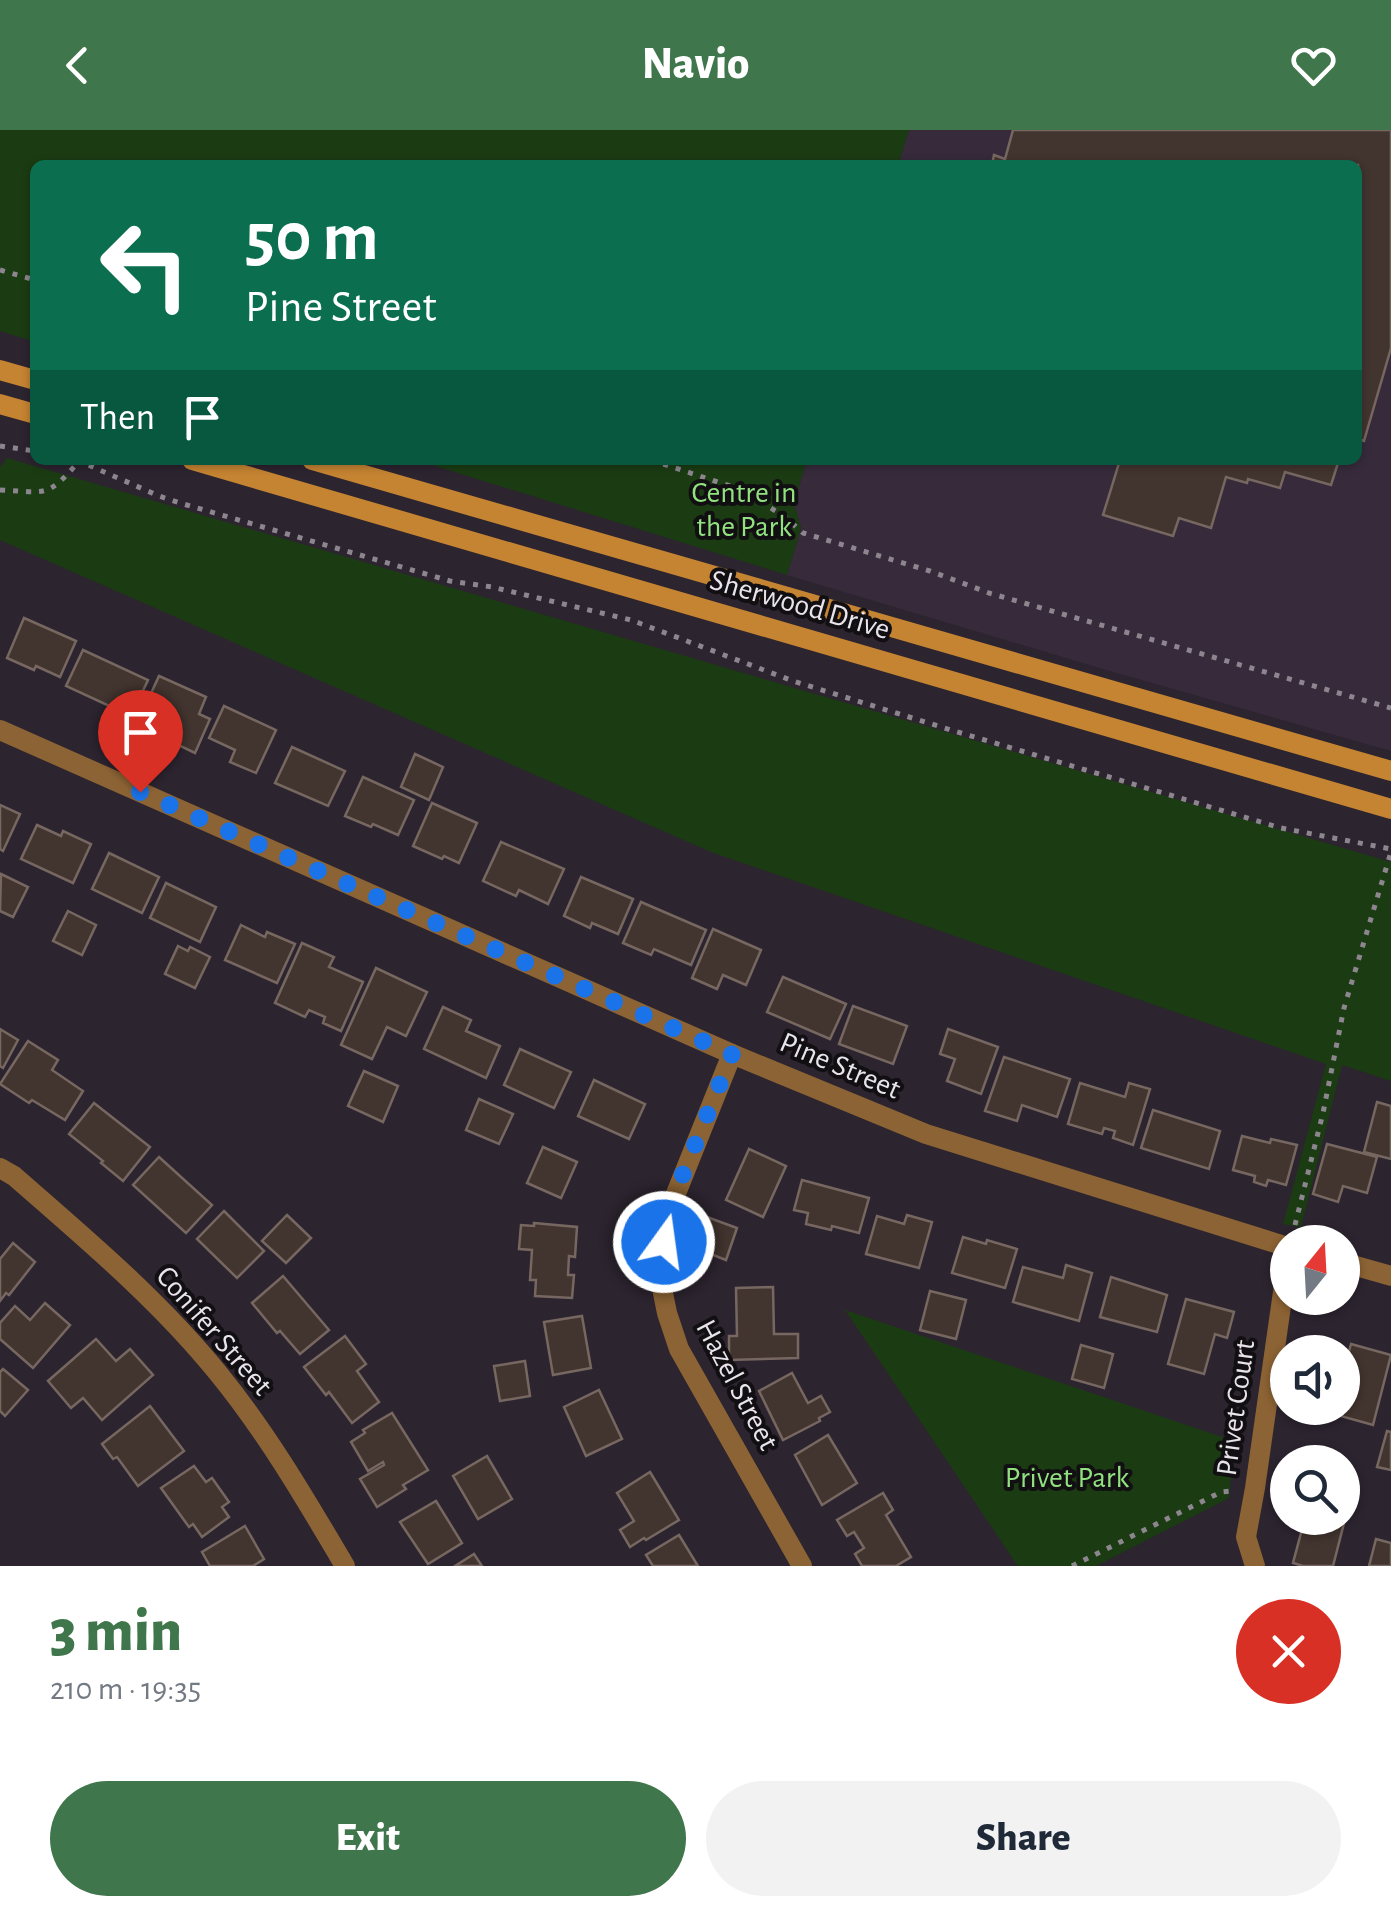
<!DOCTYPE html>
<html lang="en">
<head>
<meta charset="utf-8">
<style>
  body { margin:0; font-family:"Alegreya Sans",sans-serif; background:#f2f2f3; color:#1f2937; height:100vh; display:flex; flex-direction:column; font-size:38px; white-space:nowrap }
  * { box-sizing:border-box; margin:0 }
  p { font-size:32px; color:#747a83 }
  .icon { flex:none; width:55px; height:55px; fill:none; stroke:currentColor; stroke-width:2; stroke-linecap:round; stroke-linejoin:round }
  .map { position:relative; height:1436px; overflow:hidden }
  .drawer { display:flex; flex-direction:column; background:#fff; flex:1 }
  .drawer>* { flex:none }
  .hud { position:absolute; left:30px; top:30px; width:1332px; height:305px; border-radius:15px; box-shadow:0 2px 8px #0004; background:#0b6e4f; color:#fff; overflow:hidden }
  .needle { width:65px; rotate:18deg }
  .controls { position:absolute; left:1270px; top:1095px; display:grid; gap:20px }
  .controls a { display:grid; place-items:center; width:90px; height:90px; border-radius:50%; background:#fff; box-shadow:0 2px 8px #0004; font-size:50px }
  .pin { position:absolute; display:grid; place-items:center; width:85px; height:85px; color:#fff; margin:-102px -42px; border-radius:50% 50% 50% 0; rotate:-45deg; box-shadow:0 0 10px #0007 }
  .pin .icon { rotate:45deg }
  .me { position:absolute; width:110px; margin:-55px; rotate:14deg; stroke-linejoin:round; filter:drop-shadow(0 0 8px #0008) }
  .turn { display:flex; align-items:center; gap:35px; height:210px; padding:0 50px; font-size:45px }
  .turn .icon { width:130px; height:130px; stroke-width:2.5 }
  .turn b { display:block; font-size:70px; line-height:85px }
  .then { display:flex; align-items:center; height:95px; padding:0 50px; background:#0003; gap:20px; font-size:38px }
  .round { display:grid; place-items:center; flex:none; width:105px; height:105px; border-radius:52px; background:#f2f2f3 }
  .summary { display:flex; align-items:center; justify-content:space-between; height:170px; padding:0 50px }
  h1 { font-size:60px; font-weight:800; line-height:75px; color:#40764b }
  .primary-button { display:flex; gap:20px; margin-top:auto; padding:20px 50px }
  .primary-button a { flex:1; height:115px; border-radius:60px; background:#40764b; color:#fff; font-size:40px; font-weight:800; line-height:115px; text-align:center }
  .primary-button a+a { background:#f2f2f3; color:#1f2937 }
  header { display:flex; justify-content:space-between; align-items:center; height:130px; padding:0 50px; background:#40764b; color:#fff; font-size:45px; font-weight:800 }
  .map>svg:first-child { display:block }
  .built { fill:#372b3b }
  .green { fill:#1b3c13 }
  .building { fill:#42342f; stroke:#776761; stroke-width:2.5 }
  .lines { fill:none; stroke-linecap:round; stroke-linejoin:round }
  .path { stroke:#8d868f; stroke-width:5; stroke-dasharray:5 8; stroke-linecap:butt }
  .minor { stroke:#8c6334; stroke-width:20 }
  .secondary { stroke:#c58432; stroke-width:20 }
  .route { stroke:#1a73e8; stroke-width:18; stroke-dasharray:0 32.4 }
  .labels { text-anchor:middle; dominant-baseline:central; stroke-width:8; stroke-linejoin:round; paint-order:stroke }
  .park-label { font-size:30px; fill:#91e17f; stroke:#120f13 }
  .street-label { font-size:30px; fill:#e9e4eb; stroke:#120f13 }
</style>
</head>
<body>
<header><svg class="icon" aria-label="back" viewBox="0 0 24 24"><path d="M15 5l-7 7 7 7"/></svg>Navio<svg class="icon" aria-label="heart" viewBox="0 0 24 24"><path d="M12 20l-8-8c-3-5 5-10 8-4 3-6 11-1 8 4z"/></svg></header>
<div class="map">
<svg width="1391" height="1436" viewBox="0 0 1391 1436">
  <rect width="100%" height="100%" fill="#2c242f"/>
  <polygon class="built" points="909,0 1391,0 1391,621 1110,541 787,445 801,398 794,373 807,330 1358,330 1358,35 898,35"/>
  <g class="green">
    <polygon points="0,0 909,0 898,35 35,35 35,212 0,201"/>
    <polygon points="7,328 1391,732 1391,951 1342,935 1301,1097 1283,1094 1326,934 711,722 0,410 0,337"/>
    <polygon points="416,330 807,330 794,373 801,398 787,445"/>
    <polygon points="845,1180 1234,1311 1229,1368 1096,1436 1018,1436"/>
  </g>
  <g class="building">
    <polygon points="1013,0 1391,0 1391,218 1364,311 1358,309 1358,35 992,35 994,25 1005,29"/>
    <polygon points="1120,330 1339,330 1331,355 1285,342 1280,358 1248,349 1247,353 1226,347 1211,398 1179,388 1173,406 1103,385"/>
    <polygon points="24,488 76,511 60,547 36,536 34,540 7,528"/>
    <polygon points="83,520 148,550 131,586 66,556"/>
    <polygon points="159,546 206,567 199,584 210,589 195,623 172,612 178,600 142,583"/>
    <polygon points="224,576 276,600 256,643 230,632 235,620 209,608"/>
    <polygon points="292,617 345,641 328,676 275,653"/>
    <polygon points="415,624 443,637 429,670 401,657"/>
    <polygon points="363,647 414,670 398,705 373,694 371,697 345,686"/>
    <polygon points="432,673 477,693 459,733 444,726 442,729 413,716"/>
    <polygon points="0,675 20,684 3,721 0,719"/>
    <polygon points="37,695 61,706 63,701 91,714 73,753 21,729"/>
    <polygon points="501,712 564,739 548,774 519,760 516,766 483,751"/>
    <polygon points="109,723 159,747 142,783 92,759"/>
    <polygon points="1,744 28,757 13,787 0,781"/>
    <polygon points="581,747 633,769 618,804 592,793 590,798 564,786"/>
    <polygon points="166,753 216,777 200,812 150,788"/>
    <polygon points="641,772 706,800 691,835 654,819 651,825 623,813"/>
    <polygon points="68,781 96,795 82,825 53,811"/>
    <polygon points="241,795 265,807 267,802 295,814 277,853 225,830"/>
    <polygon points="713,799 761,820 746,855 723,845 717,859 692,848"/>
    <polygon points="302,813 334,827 329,837 363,852 341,901 323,893 325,887 309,880 305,887 275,873"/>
    <polygon points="178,816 188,821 190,817 210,827 195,858 165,844"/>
    <polygon points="376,838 427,862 406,906 387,897 372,929 341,915"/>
    <polygon points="783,847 846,874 830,909 767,882"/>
    <polygon points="853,876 907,896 893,934 839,914"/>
    <polygon points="443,877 471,890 466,901 500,916 486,948 424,919"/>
    <polygon points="0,899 18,910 3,938 0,936"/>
    <polygon points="948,899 998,917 981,964 947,951 955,929 940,924"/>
    <polygon points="28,911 58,930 52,940 83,961 65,990 32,970 29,973 0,954"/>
    <polygon points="520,919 571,942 554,978 504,955"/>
    <polygon points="1004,927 1070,949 1057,987 1022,975 1017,991 985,981"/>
    <polygon points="364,941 398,956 383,992 348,976"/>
    <polygon points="594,950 645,974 629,1009 578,986"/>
    <polygon points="1080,953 1125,967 1129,953 1150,959 1133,1015 1113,1008 1115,1001 1104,998 1102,1004 1068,994"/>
    <polygon points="479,969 513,984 499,1014 466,1000"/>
    <polygon points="1377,972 1391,976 1391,1029 1364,1022"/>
    <polygon points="94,973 150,1017 123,1051 101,1033 103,1031 69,1004"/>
    <polygon points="1153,980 1220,1001 1209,1039 1141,1018"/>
    <polygon points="1242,1006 1270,1013 1271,1009 1297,1015 1286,1055 1268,1050 1266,1056 1254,1052 1255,1046 1233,1040"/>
    <polygon points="1327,1014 1377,1027 1367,1063 1343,1056 1338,1072 1313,1064"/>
    <polygon points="543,1017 577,1032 561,1068 527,1053"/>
    <polygon points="749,1019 786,1036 763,1087 726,1070"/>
    <polygon points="159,1027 212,1075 186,1103 133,1055"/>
    <polygon points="802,1050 869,1068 859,1103 832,1096 831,1100 806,1094 808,1083 794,1080"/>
    <polygon points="224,1081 264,1121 237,1148 197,1109"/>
    <polygon points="287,1085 311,1108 286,1133 262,1111"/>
    <polygon points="907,1085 932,1092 919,1138 866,1124 877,1086 904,1094"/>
    <polygon points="707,1087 737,1098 726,1130 695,1118"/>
    <polygon points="534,1093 577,1097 575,1127 569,1126 568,1145 574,1145 572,1168 535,1166 536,1150 530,1150 532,1120 519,1119 521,1095 534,1096"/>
    <polygon points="963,1107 986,1114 987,1110 1017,1119 1005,1158 952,1143"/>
    <polygon points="13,1113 35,1132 9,1165 6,1163 0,1171 0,1129"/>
    <polygon points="1066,1135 1092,1143 1079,1191 1013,1172 1023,1137 1063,1148"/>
    <polygon points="283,1146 329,1200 300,1224 280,1201 277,1203 252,1173"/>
    <polygon points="1111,1147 1167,1165 1157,1202 1100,1187"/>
    <polygon points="773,1157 774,1204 798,1204 798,1228 729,1230 729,1206 737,1206 736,1158"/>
    <polygon points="930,1161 966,1170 956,1209 920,1200"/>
    <polygon points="1186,1169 1234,1182 1227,1208 1215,1204 1204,1244 1168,1234"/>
    <polygon points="45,1173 70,1195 33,1238 0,1209 0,1193 15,1176 30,1190"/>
    <polygon points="582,1186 591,1238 553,1245 544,1192"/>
    <polygon points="345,1206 366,1234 357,1241 379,1272 352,1293 329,1262 326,1265 304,1237"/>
    <polygon points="96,1209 116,1231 130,1219 153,1245 102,1290 83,1268 71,1278 48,1251"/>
    <polygon points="1351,1214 1391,1225 1373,1295 1337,1285 1339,1278 1342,1278 1342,1263 1346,1250 1342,1247"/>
    <polygon points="1081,1215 1113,1224 1104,1258 1072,1249"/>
    <polygon points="525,1231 530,1266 500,1271 494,1236"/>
    <polygon points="3,1239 28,1260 5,1286 0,1281 0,1242"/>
    <polygon points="792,1243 808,1273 821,1266 830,1282 819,1288 820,1291 783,1310 759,1261"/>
    <polygon points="599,1260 622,1309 586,1326 564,1277"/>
    <polygon points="150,1276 184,1321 138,1356 117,1327 113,1329 102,1314"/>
    <polygon points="392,1283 428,1340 403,1355 406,1359 377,1377 360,1349 384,1335 383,1332 368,1341 351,1312 365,1303 363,1300"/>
    <polygon points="1387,1301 1391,1302 1391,1340 1377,1337"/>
    <polygon points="828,1305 857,1353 822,1375 795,1325"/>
    <polygon points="487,1326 512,1369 478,1389 453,1346"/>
    <polygon points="194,1336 206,1352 212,1348 229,1372 222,1377 229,1387 202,1407 193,1394 189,1397 161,1358"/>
    <polygon points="650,1342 679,1390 646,1410 644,1408 630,1417 620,1400 634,1391 617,1363"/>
    <polygon points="883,1363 893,1380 886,1385 911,1427 896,1436 862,1436 855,1424 864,1418 854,1402 847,1406 837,1390"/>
    <polygon points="1342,1363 1351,1366 1333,1436 1303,1436 1293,1433 1305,1388 1342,1388"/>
    <polygon points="436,1371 462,1413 428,1434 400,1392"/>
    <polygon points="245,1396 264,1429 253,1436 210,1436 202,1422"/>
    <polygon points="679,1405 698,1436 653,1436 646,1425"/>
    <polygon points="1376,1409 1391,1413 1391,1436 1369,1436"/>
    <polygon points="474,1424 482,1436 455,1436"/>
  </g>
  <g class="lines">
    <g class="path">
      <polyline points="0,140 35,150"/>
      <polyline points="0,316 35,321"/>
      <polyline points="77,330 159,366 180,373 450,451 492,457 631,490 793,551 951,600 1281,698 1391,719"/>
      <polyline points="651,330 739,359 784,386 803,403 930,441 989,463 1391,578"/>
      <path d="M0 360C46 362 47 369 79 331"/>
      <polyline points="1295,1095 1323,983 1344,878 1391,722"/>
      <polyline points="1072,1436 1221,1362 1232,1361"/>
    </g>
    <g class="minor">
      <polyline points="0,600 732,924 926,1004 1288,1117"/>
      <polyline points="732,924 671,1076 664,1111 660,1148 667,1183 679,1219 802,1436"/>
      <path d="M0 1038 14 1046C85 1108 159 1170 218 1243 267 1303 306 1370 345 1436"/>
      <polyline points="1342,1132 1391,1146"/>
      <polyline points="1255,1436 1246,1407 1255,1358 1288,1127"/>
    </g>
    <g class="secondary">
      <polyline points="0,240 35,250"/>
      <polyline points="0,274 35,284"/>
      <polyline points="192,330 1391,679"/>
      <polyline points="312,330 1391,641"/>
    </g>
  </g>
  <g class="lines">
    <polyline class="route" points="140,662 732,924 670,1076 664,1112"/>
  </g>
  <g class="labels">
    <g class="park-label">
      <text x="744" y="363">Centre in<tspan x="744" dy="34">the Park</tspan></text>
      <text x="1067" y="1348">Privet Park</text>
    </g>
    <g class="street-label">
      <text transform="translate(800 475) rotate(16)">Sherwood Drive</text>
      <text transform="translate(840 936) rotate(23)">Pine Street</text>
      <text transform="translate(214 1201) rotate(49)">Conifer Street</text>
      <text transform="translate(737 1255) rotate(62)">Hazel Street</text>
      <text transform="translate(1236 1278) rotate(-82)">Privet Court</text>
    </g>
  </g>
</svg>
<div class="controls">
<a><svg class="needle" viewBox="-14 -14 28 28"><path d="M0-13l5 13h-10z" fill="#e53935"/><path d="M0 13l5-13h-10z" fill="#747a83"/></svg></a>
<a><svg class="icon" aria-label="sound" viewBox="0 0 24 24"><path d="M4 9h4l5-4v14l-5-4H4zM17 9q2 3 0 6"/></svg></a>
<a><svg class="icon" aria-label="search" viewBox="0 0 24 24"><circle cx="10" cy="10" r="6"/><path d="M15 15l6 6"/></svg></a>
</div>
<div class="pin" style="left:140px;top:662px;background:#d93025"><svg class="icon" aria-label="arrive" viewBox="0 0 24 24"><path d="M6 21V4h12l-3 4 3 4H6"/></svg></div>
<svg class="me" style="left:664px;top:1112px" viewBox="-20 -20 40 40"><circle r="17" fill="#1a73e8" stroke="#fff" stroke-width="3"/><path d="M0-11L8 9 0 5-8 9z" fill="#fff"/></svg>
<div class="hud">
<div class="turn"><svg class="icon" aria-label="left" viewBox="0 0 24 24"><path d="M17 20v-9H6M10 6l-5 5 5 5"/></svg><div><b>50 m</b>Pine Street</div></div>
<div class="then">Then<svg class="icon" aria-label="arrive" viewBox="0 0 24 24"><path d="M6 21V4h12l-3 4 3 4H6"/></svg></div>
</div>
</div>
<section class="drawer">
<div class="summary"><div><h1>3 min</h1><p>210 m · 19:35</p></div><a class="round" style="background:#d93025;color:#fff"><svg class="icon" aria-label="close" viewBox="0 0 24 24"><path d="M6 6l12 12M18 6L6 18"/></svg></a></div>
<div class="primary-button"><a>Exit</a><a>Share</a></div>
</section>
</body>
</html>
